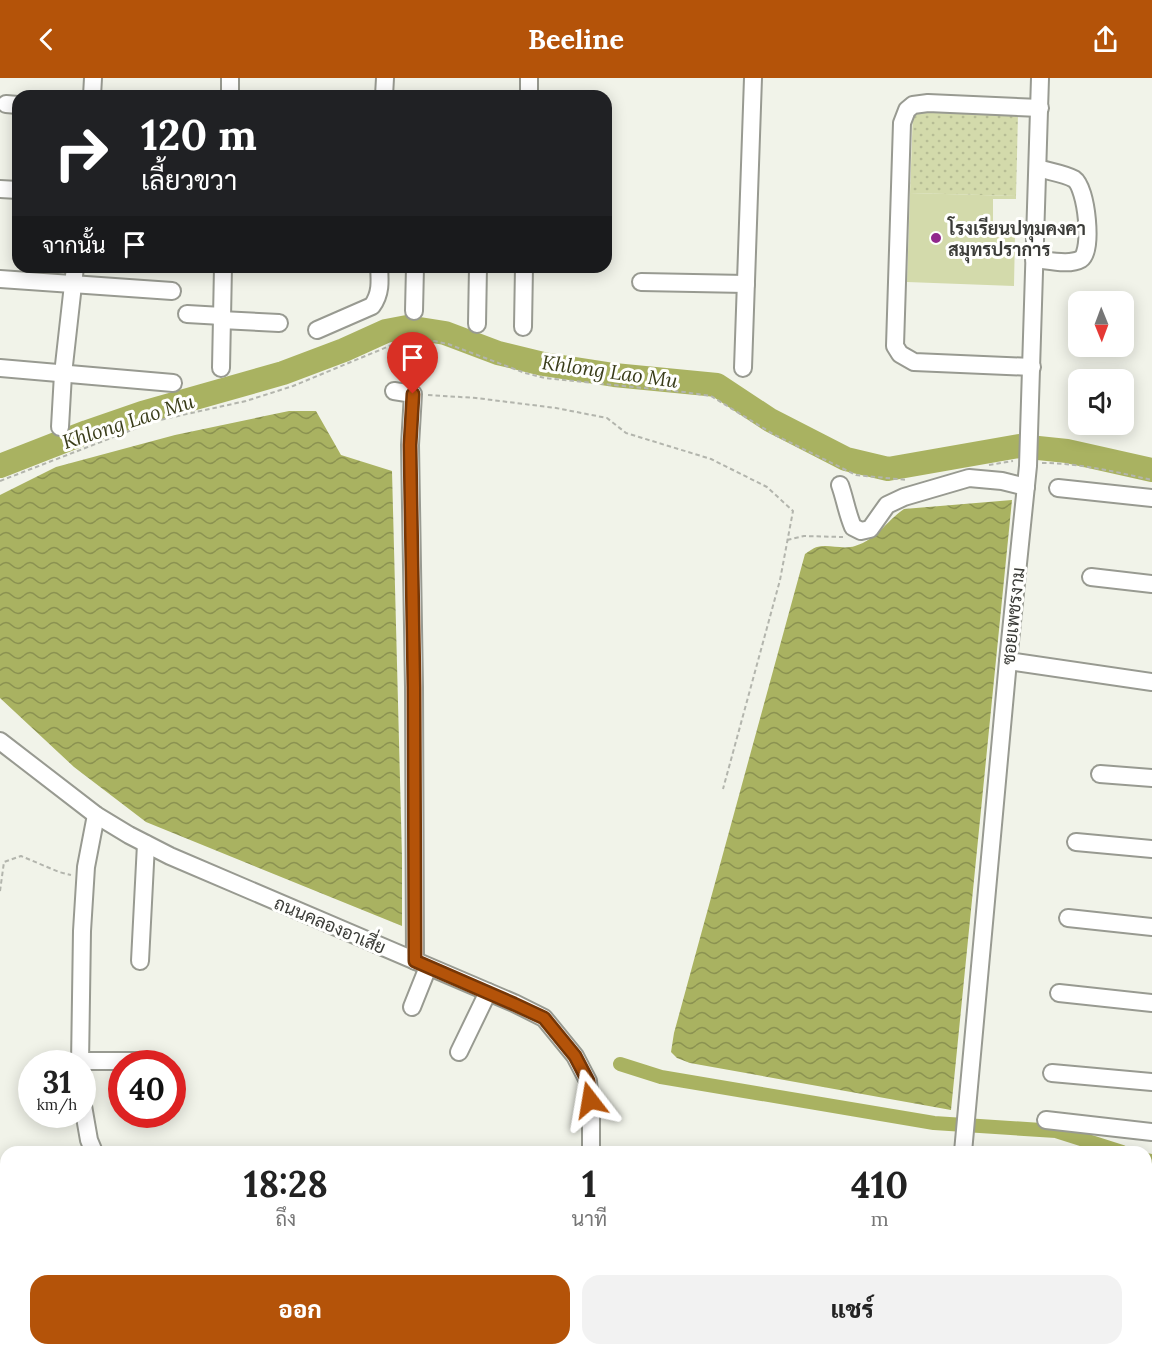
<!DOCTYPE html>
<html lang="th">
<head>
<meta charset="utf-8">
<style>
  body { margin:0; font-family:Lora,Sarabun,serif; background:#f2f2f2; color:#222; height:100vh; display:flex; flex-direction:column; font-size:22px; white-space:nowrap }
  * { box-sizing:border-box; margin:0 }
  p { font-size:20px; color:#767676 }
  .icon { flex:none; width:33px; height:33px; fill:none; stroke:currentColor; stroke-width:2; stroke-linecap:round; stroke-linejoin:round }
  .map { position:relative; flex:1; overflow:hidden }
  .side { position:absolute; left:0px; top:1068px; width:1152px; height:210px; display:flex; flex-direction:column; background:#fff; border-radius:18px 18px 0 0; box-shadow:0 3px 15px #0003 }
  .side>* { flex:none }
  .top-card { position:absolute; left:12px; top:12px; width:600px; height:183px; border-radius:18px; box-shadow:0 3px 15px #0003; background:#202124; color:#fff; overflow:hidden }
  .needle { width:39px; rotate:179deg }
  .buttons { position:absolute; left:1068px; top:213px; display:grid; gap:12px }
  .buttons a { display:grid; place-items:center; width:66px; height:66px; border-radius:12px; background:#fff; box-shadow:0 3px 15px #0003; font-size:30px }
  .speed { position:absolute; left:18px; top:972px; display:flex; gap:12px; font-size:30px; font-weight:700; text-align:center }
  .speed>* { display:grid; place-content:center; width:78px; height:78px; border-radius:50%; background:#fff; box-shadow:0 3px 15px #0003; line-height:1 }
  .speed small { font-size:15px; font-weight:400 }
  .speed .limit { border:9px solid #d22; background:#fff; color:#111 }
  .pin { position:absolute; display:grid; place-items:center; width:51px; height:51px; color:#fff; margin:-62px -26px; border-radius:50% 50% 50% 0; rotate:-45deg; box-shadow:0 0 6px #0007 }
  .pin .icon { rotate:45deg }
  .me { position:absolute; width:66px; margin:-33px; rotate:346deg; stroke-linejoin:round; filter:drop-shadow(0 0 4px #0008) }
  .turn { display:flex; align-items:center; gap:21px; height:126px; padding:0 30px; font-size:27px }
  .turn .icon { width:78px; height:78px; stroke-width:2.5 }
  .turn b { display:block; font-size:42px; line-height:51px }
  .then { display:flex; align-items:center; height:57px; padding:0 30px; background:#0003; gap:12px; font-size:22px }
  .eta { display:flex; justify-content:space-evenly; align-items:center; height:102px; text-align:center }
  .eta b { font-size:36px; font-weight:800; line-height:42px }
  .button { display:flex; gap:12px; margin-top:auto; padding:12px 30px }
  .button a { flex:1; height:69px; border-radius:18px; background:#b45309; color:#fff; font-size:24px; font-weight:800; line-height:69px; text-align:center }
  .button a+a { background:#f2f2f2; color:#222 }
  header { display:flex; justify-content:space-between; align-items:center; height:78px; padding:0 30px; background:#b45309; color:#fff; font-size:27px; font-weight:800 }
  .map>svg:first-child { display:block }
  .garden { fill:url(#garden-dots) }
  .pitch { fill:#d3daab }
  .water { fill:url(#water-waves) }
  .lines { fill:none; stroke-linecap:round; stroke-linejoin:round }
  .canal { stroke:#a9b261; stroke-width:14 }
  .river { stroke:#a9b261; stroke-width:24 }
  .minor-casing { stroke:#989a91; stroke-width:20 }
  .path { stroke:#b3b5ad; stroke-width:2; stroke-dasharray:4.5 3; stroke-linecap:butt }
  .minor { stroke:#fff; stroke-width:16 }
  .route-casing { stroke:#753606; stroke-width:15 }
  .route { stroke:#b45309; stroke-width:10 }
  .poi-dot { fill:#91288c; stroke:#fffffd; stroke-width:2 }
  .labels { text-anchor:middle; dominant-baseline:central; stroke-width:6; stroke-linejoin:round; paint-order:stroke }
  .poi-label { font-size:18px; font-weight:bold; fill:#3b3c38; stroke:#fffffd; text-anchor:start }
  .street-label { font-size:18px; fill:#3b3c38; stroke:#fffffd }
  .water-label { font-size:20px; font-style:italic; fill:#393c19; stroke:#fffffd }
</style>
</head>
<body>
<header><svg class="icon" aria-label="back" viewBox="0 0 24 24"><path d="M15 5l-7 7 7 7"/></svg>Beeline<svg class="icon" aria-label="share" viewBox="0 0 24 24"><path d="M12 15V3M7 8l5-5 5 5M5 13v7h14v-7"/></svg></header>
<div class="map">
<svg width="1152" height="1278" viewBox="0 0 1152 1278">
  <defs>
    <pattern id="garden-dots" width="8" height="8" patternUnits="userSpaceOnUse" patternTransform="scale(1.5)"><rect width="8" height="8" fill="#d3daab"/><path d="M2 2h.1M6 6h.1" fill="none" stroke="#b6bc94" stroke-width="1.8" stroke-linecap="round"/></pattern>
    <pattern id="water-waves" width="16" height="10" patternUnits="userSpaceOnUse" patternTransform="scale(1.5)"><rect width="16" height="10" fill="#a9b261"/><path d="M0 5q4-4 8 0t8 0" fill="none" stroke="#8b9251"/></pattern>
  </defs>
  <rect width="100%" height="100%" fill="#f1f3e9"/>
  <polygon class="garden" points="913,33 1018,35 1016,118 910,115"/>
  <polygon class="pitch" points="910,115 1016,118 1016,121 993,121 993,156 1015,156 1014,208 907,204"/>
  <g class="water">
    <polygon points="289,333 316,333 341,377 392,393 402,779 402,848 146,744 74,689 0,620 0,417 56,389 175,357"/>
    <path d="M1012 422 951 1032 690 985 677 980 671 974 674 955 805 476C808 474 813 470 817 469 829 466 843 472 855 468 878 461 885 444 904 431Z"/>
  </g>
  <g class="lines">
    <g class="canal">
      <polyline points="620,986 661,999 934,1045 1056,1053 1122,1074"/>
      <polyline points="1146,1082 1152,1083"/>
    </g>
    <polyline class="river" points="0,388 87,354 142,335 283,295 344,272 386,253 407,249 445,255 498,275 543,286 614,297 717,307 770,342 846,381 888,391 1019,368 1067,373 1152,392"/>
    <g class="minor-casing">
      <g id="minor">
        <polyline points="92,18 93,0"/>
        <polyline points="230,18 230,0"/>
        <polyline points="384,18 385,0"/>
        <polyline points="529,18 529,0"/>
        <polyline points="6,26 18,27"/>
        <polyline points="0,111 18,112"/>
        <path d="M1034 181C1047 182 1069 188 1081 181 1093 173 1087 110 1074 101 1066 96 1047 93 1038 90"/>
        <polyline points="0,201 172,213"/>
        <polyline points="641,204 746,206"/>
        <polyline points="414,233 415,189"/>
        <polyline points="187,236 222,238"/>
        <polyline points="221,242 279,245"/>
        <polyline points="477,246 478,189"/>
        <polyline points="523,249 524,189"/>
        <path d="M317 252 372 228C381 216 380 203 379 189"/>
        <polyline points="1032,289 914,284 900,276 895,268 902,45 907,32 913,27 928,25 1040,30"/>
        <polyline points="0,290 173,305"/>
        <polyline points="221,290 223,189"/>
        <polyline points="743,290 753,0"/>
        <polyline points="394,313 413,316 410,367 414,609 415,883"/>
        <polyline points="60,349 63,296 75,189"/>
        <path d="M840 407C845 421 847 435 853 449L861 453 870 451 887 427 904 419 969 400 1002 403 1026 409"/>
        <polyline points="1058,410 1152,420"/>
        <polyline points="1091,499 1152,506"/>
        <polyline points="1008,583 1152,604"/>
        <polyline points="0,663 96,737 129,757 170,778 514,925 544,940 575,978 588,1003 591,1040 591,1074"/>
        <polyline points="1100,696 1152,700"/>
        <polyline points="1076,764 1152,771"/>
        <polyline points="1068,840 1152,849"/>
        <polyline points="140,883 146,766"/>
        <polyline points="1059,915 1152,925"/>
        <polyline points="412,929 428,889"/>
        <polyline points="459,974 488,914"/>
        <polyline points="80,983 151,983"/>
        <polyline points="80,986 82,853 86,789 96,737"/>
        <polyline points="1052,995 1152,1004"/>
        <polyline points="82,1022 89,1062 94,1074"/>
        <polyline points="1046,1042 1152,1054"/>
        <polyline points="963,1074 1008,583 1028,388 1040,0"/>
        <polyline points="1146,1104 1152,1104"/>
        <polyline points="1146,1189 1152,1189"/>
        <polyline points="964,1272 964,1278"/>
        <polyline points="563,1278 564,1272"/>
      </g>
    </g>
    <g class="path">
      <polyline points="428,317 476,320 556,330 607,340 626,355 711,381 767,409 793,433 780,502 723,711"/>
      <path d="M1042 385C1080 385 1116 394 1152 402"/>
      <polyline points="989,387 1013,383"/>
      <polyline points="0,403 155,343 246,323 293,308 392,267 404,264 434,263 448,266 525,295 545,300 684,314 711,318 773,356 856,397 907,402"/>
      <polyline points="787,462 804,458 843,459"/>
      <polyline points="0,813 4,784 21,778 59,794 71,797"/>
    </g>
    <use href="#minor" class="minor"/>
  </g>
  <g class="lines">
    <g class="route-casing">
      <polyline id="route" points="413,316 410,367 414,609 415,883 514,926 544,940 575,978 588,1003 590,1022"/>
    </g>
    <use href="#route" class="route"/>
  </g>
  <circle class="poi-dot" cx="936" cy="160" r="6"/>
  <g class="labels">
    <g class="poi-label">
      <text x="948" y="150">โรงเรียนปทุมคงคา<tspan x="948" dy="21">สมุทรปราการ</tspan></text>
    </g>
    <g class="street-label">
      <text transform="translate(1013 538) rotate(-84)">ซอยเพชรงาม</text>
      <text transform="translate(330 847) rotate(23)">ถนนคลองอาเสี่ย</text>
    </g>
    <g class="water-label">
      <text transform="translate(610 293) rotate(8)">Khlong Lao Mu</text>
      <text transform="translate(128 343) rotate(-18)">Khlong Lao Mu</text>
    </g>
  </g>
</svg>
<div class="buttons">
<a><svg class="needle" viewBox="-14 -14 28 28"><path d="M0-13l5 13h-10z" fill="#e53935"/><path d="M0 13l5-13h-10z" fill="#767676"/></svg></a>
<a><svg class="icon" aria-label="sound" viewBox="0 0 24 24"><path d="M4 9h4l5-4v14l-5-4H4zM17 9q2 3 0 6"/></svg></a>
</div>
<div class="speed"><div>31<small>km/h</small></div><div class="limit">40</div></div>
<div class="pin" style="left:413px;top:316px;background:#d93025"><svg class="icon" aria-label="arrive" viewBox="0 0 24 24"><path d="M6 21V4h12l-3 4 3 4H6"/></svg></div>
<svg class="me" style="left:590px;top:1022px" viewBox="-20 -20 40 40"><path d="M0-17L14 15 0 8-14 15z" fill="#b45309" stroke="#fff" stroke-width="4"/></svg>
<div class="top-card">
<div class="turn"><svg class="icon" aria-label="right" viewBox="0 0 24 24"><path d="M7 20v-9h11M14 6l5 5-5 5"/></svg><div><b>120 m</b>เลี้ยวขวา</div></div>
<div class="then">จากนั้น<svg class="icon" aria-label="arrive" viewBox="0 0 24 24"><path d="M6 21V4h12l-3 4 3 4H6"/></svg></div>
</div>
<section class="side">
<div class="eta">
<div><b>18:28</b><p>ถึง</p></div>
<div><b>1</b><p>นาที</p></div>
<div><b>410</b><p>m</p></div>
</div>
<div class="button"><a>ออก</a><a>แชร์</a></div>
</section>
</div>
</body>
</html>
